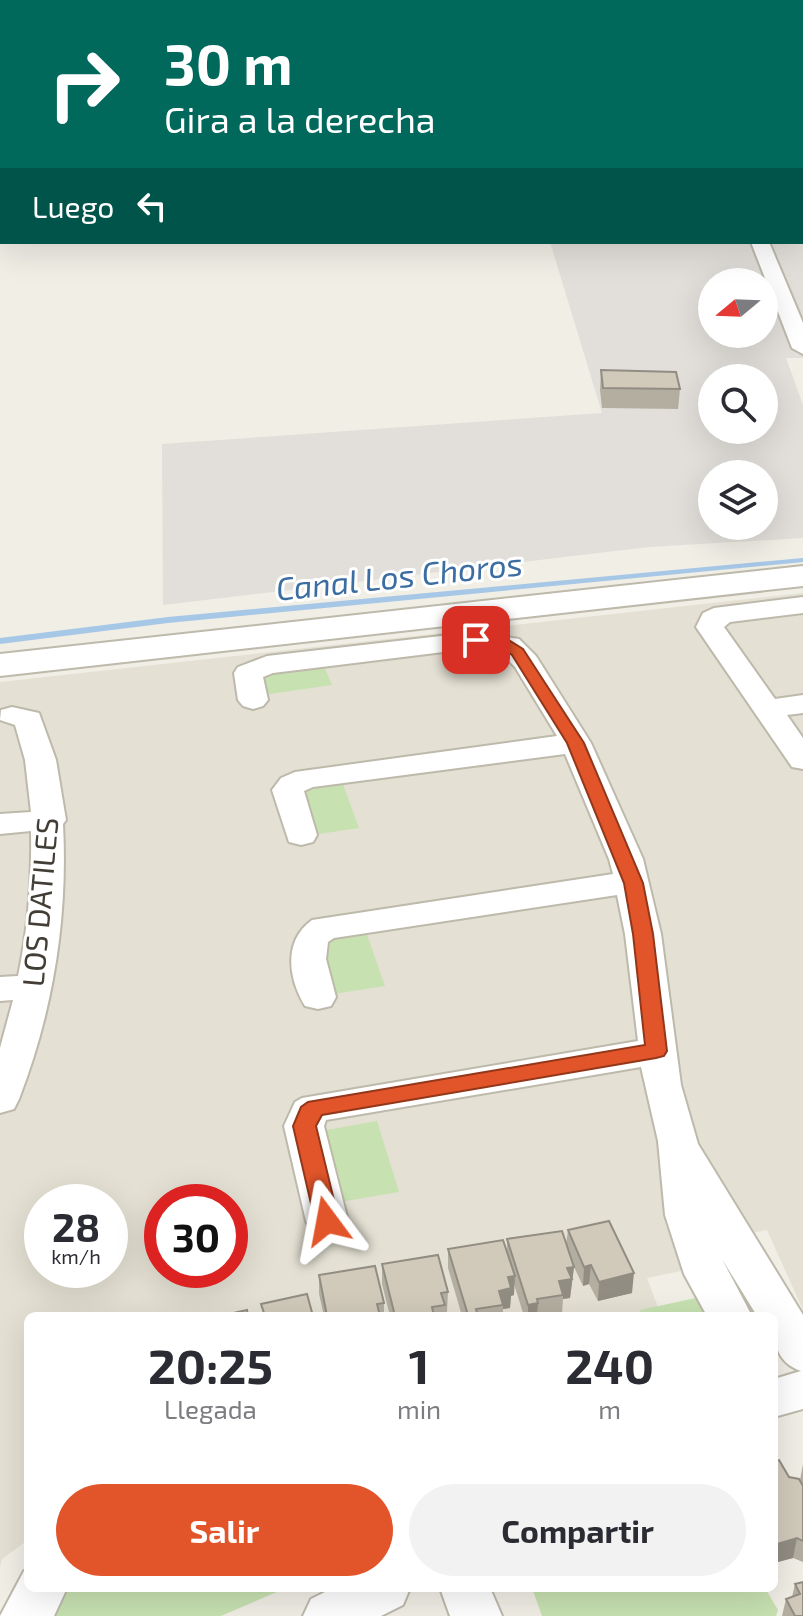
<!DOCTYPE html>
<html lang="es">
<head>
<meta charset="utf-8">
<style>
  body { margin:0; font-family:"Exo 2",sans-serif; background:#f2f2f3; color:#2b2b33; height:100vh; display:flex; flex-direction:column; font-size:30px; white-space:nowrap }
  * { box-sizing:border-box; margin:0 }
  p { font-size:26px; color:#7c7c81 }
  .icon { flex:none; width:44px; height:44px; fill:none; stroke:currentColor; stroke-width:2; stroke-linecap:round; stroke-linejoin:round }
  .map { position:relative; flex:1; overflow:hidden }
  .details { position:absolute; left:24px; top:1312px; width:754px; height:280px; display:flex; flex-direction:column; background:#fff; border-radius:12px; box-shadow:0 8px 32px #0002 }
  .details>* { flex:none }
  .guide { position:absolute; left:0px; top:0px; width:804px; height:244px; box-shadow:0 8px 32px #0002; background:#00695c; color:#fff; overflow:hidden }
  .needle { width:52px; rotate:251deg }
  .tools { position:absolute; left:698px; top:268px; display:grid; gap:16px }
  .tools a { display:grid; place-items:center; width:80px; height:80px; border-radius:50%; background:#fff; box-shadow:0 8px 32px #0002; font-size:40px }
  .speed { position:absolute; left:24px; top:1184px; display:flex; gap:16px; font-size:40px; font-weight:700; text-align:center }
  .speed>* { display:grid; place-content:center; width:104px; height:104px; border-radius:50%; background:#fff; box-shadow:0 8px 32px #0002; line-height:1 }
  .speed small { font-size:20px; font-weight:400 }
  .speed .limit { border:12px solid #d22; background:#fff; color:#111 }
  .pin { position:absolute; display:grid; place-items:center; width:68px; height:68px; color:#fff; margin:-34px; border-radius:16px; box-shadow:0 4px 12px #0006 }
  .me { position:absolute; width:88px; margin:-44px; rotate:347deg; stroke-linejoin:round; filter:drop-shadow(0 0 6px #0008) }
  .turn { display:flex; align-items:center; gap:28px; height:168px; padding:0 32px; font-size:36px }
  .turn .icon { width:104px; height:104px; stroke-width:2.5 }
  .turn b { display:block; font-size:56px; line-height:68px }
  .then { display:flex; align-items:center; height:76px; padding:0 32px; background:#0003; gap:16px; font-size:30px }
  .eta { display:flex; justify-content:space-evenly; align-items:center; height:136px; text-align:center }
  .eta b { font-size:48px; font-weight:700; line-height:56px }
  .button { display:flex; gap:16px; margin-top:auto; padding:16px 32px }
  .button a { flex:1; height:92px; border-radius:48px; background:#e2552a; color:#fff; font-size:32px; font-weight:700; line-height:92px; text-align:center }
  .button a+a { background:#f2f2f3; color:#2b2b33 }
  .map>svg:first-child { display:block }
  .residential { fill:#e4e0d3; fill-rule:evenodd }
  .industrial { fill:#e2dfda; fill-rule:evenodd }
  .green { fill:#c7e1b1 }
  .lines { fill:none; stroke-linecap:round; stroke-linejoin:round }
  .stream { fill:#a7c7e7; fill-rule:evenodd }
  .service-casing { stroke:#bdb9ab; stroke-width:4 }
  .minor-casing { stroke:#bdb9ab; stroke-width:4 }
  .tertiary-casing { stroke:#bdb9ab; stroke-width:4 }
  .service { fill:#fff; fill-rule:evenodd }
  .minor { fill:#fff; fill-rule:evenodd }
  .tertiary { fill:#fff; fill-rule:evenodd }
  .wall { fill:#b4aea1 }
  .shaded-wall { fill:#928d83 }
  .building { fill:#d1cabb; stroke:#928d83; stroke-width:2 }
  .route { fill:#e2552a; stroke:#93371b; stroke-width:2 }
  .labels { text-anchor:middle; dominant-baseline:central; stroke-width:6; stroke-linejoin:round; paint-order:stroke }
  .street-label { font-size:30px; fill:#423e35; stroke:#fff }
  .water-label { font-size:32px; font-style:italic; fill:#3b6da1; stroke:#fff }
</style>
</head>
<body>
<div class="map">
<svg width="803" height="1616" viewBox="0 0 803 1616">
  <rect width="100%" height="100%" fill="#f0eee5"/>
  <path class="residential" d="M803 593V1310L767 1230 680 1247 690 1269 647 1278 661 1315 658 1316H28V1540L2 1559 0 1567V682ZM42 1202H110V1270H42ZM162 1202H230V1270H162Z"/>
  <path class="industrial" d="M803 34V358H786L803 405V538L649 547 163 605 162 444 602 413 550 242H802ZM712 282H764V334H712ZM712 378H764V430H712ZM712 474H764V526H712Z"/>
  <g class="green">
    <polygon points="323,664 332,685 263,695 255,673"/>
    <polygon points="343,784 359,828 312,835 298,791"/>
    <polygon points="366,932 385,986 334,994 317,939"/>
    <polygon points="377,1121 399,1192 340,1202 321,1131"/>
    <polygon points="705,1296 716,1316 642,1316 640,1310"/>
    <polygon points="70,1588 286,1588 221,1616 52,1616"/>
    <polygon points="535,1588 765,1588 778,1610 776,1616 542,1616 533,1591"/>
  </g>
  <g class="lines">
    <polygon class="stream" points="803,558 803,562 168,623 0,644 0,638 168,617"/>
    <g class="service-casing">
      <rect id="service" x="802" y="58" width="1" height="4"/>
    </g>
    <g class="minor-casing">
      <g id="minor">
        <polygon points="2,16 2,25 0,26 0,17"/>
        <rect x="802" y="23" width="1" height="8"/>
        <rect x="0" y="71" width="2" height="8"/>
        <polygon points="751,242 769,242 803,323 803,354 792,348"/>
        <polygon points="803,597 803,613 730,622 724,627 775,699 803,695 803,713 787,715 803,738 803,769 792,767 696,627 703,613 714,608"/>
        <path d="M476 632 519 639 536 656 591 743 643 859 661 934 681 1085 698 1144 803 1315V1409L774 1417V1379L801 1371C775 1362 774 1341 774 1316H757L722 1259 752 1316H707L684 1274 665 1215 658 1141 641 1067 326 1120 324 1126 348 1221 342 1232 327 1237 312 1232 306 1221 284 1126 295 1102 302 1098 638 1041 625 934 617 895 334 938 328 942 326 959 336 997 331 1006 318 1009 305 1006C288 978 283 941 312 920L613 874 609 859 565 754 313 787 304 791 317 835 313 842 301 845 289 842 272 790 281 778 295 772 557 736 515 667 500 652 476 648 273 673 263 677 268 700 263 706 253 709 243 706 238 700 234 673 238 667 267 656Z"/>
        <path d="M12 707 39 713 56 760 66 820 63 824C68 919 53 1011 19 1099L14 1109 0 1113V1048L13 1000 0 1001V977L18 976C28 929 32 879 31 831L0 834V814L31 812 25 760 15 725 0 720 1 710Z"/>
        <polygon points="28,1570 28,1588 67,1588 54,1616 0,1616 24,1571"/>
        <polygon points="333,1588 410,1588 403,1605 381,1616 303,1616 311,1599"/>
        <polygon points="440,1588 490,1588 502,1616 450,1616"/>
      </g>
    </g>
    <g class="tertiary-casing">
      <polygon id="tertiary" points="803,566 803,586 0,676 0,654"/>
    </g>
    <use href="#service" class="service"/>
    <use href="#minor" class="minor"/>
    <use href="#tertiary" class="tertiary"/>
  </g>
  <g class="wall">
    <polygon points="601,370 680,389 678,409 602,408 600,390"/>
    <polygon points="568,1230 632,1293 598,1301 589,1284 583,1286 574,1267 570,1298 563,1299 562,1314 552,1316 524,1316 514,1284 514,1295 511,1296 510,1308 503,1309 503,1316 462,1316 448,1268 448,1249 507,1251 507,1239 566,1245"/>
    <polygon points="382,1264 448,1292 447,1312 444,1312 444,1316 390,1316 382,1284"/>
    <polygon points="319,1275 384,1303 384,1316 324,1316 319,1294"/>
    <polygon points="774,1461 789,1477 803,1486 803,1562 793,1558 774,1563"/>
    <polygon points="803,1464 803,1486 800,1480"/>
    <polygon points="803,1582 803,1616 782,1616 786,1599 792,1597 795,1584"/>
  </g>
  <g class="shaded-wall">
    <polygon points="591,1265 589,1284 583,1286 584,1267"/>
    <polygon points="574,1267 570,1298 563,1299 563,1295 559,1281 567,1268"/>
    <polygon points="634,1273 632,1293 598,1301 599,1282"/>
    <polygon points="515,1276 514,1295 511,1296 510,1308 503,1309 503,1305 499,1291 508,1277"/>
    <polygon points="538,1303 537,1316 528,1316 528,1305"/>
    <polygon points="797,1538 793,1558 774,1563 774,1545"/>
  </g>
  <g class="building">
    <polygon points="601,370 676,372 680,389 603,388"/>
    <polygon points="609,1221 634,1273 599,1282 591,1265 584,1267 568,1230"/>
    <polygon points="562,1231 574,1267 567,1268 572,1279 559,1281 563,1295 537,1299 538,1303 528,1305 507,1239"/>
    <polygon points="503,1240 515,1276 508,1277 511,1288 499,1291 503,1305 476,1309 477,1313 468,1315 448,1249"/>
    <polygon points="438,1255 448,1292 441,1293 445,1305 432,1307 434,1316 395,1316 382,1264"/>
    <polygon points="375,1266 384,1303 377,1304 380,1316 327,1316 319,1275"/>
    <polygon points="307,1294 313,1316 265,1316 261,1304"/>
    <polygon points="247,1310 248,1316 220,1316"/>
    <polygon points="779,1460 789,1477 799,1479 803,1486 803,1541 797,1538 774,1545 774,1461"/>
    <polygon points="803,1582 803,1616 795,1616 786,1599 800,1594 795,1584"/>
  </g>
  <polygon class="route" points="476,635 507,639 523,649 584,743 643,883 653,934 667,1051 664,1056 656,1058 322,1115 316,1126 339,1221 336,1228 327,1231 319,1228 315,1221 293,1126 301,1107 308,1102 645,1045 633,934 624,883 567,743 512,655 498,647 470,643 468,640"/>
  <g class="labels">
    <g class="street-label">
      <text transform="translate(39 902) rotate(-85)">LOS DATILES</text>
    </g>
    <g class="water-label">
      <text transform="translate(399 575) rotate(-6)">Canal Los Choros</text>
    </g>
  </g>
</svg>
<div class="tools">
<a><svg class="needle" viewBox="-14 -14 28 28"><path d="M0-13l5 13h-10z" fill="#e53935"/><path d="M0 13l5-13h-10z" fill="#7c7c81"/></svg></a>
<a><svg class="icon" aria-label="search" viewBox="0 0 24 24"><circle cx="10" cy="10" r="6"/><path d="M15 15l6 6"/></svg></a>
<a><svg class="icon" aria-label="layers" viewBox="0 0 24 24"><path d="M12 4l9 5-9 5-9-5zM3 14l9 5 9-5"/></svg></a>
</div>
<div class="speed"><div>28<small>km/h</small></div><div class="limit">30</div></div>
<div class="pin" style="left:476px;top:640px;background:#d93025"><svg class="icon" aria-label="arrive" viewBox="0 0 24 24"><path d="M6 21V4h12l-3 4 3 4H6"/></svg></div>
<svg class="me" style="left:327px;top:1221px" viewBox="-20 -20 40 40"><path d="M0-17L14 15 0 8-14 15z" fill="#e2552a" stroke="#fff" stroke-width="4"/></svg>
<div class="guide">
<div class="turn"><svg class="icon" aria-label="right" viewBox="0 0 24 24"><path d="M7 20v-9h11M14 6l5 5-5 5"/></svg><div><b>30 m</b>Gira a la derecha</div></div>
<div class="then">Luego<svg class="icon" aria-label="left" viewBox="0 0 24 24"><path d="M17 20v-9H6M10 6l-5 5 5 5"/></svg></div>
</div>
<section class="details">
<div class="eta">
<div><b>20:25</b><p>Llegada</p></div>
<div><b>1</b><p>min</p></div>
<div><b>240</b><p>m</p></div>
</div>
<div class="button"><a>Salir</a><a>Compartir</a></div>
</section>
</div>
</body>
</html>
